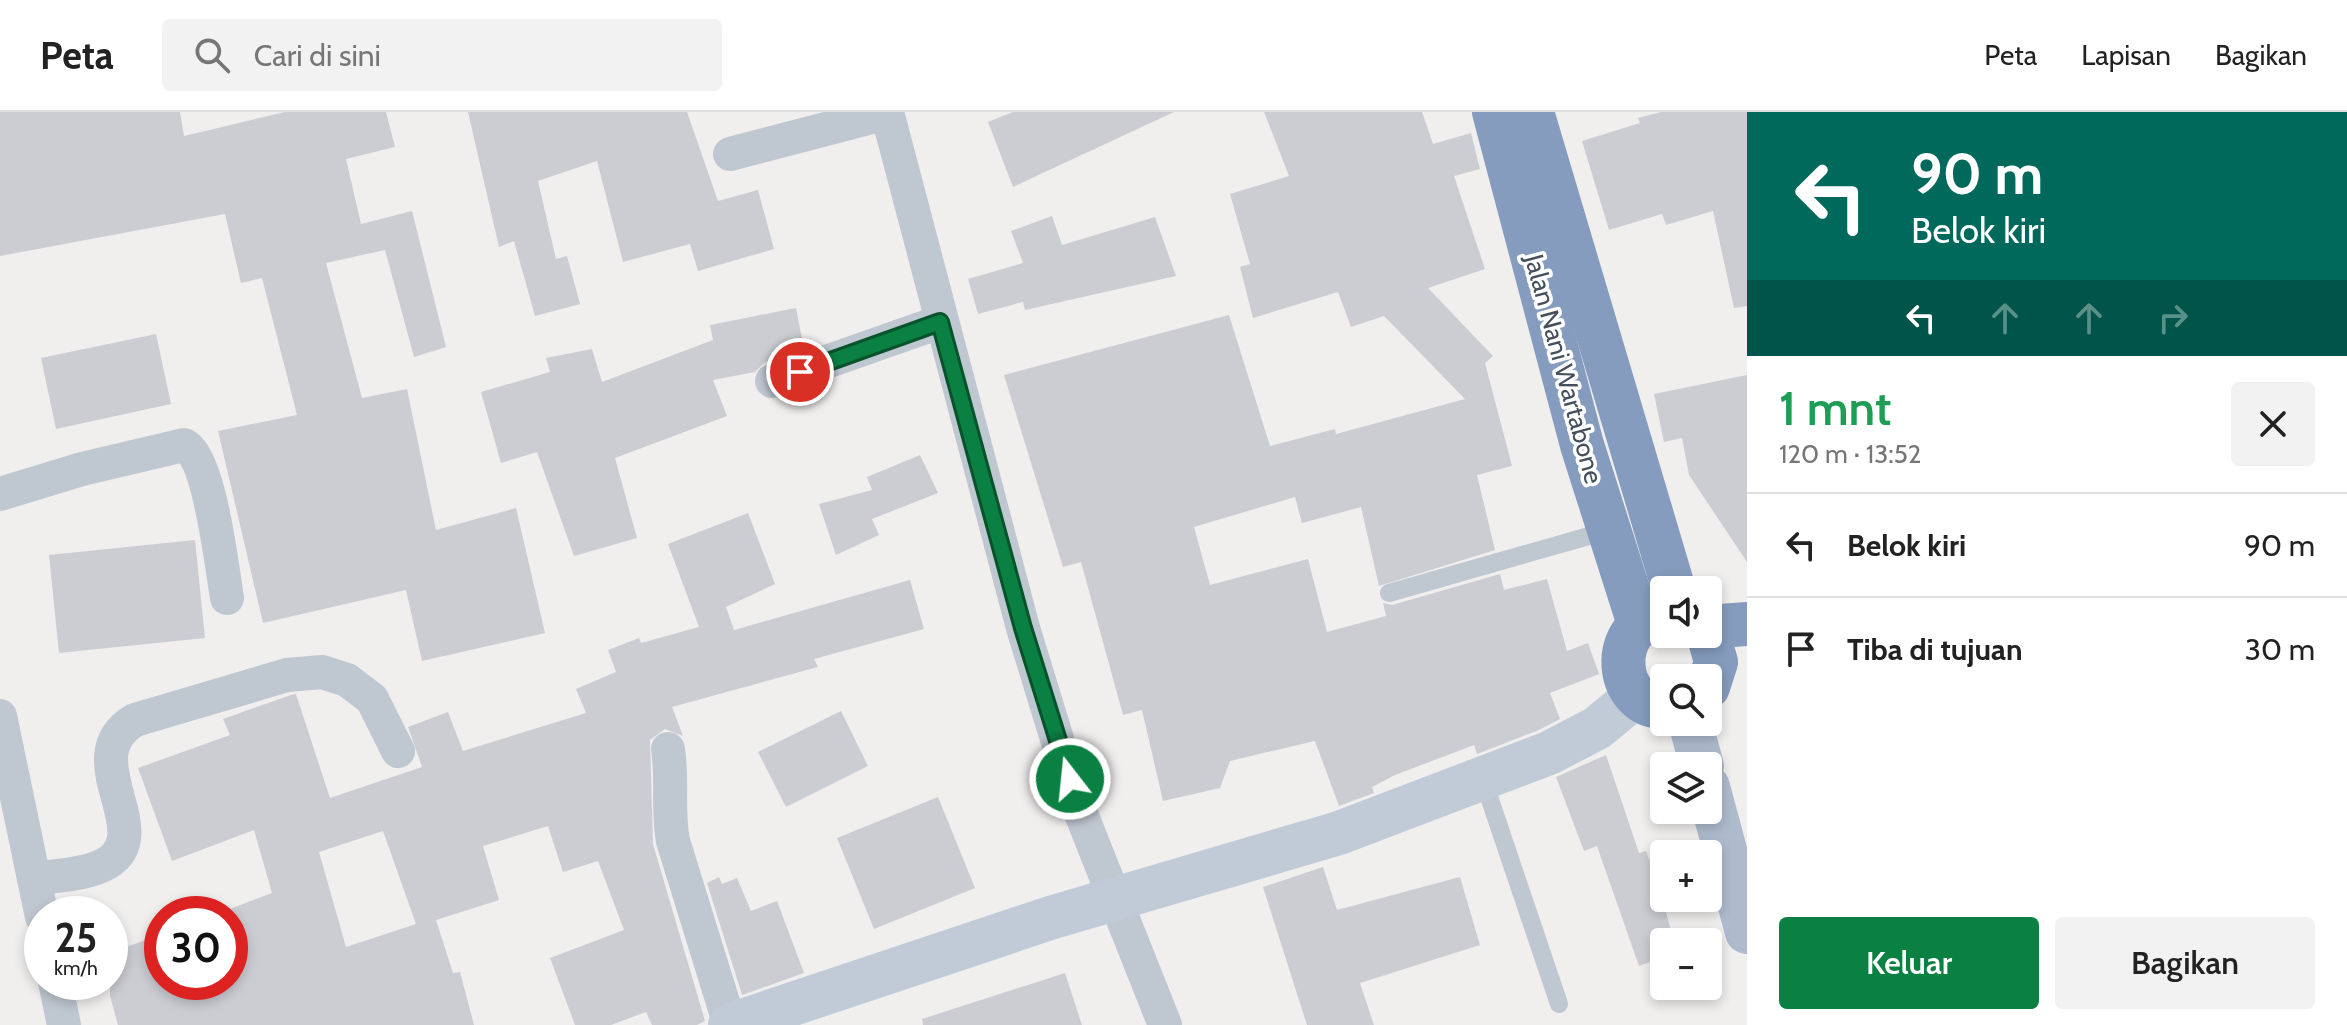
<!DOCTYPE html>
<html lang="id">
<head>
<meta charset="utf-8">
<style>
  body { margin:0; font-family:Cabin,sans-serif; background:#f2f2f2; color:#222; height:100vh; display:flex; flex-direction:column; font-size:30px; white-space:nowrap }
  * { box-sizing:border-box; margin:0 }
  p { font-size:26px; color:#767676 }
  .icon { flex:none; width:44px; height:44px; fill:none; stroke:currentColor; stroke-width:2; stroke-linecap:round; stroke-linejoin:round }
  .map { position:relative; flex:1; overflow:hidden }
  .sheet { display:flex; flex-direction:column; background:#fff; width:600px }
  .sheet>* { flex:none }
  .guide { background:#00695c; color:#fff; overflow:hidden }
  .tools { position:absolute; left:1650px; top:464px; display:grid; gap:16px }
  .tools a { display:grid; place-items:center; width:72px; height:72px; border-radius:8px; background:#fff; box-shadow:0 4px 12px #0003; font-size:40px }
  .speed { position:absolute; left:24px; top:784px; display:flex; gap:16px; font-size:40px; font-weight:700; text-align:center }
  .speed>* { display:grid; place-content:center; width:104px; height:104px; border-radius:50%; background:#fff; box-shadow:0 4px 12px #0003; line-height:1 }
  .speed small { font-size:20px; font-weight:400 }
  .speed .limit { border:12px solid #d22; background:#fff; color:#111 }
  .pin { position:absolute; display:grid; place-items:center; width:68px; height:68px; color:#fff; margin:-34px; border:4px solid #fff; border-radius:50%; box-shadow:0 2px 8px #0007 }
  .me { position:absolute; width:88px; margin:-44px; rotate:344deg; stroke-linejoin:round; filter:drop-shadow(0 0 6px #0008) }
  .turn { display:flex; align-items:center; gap:28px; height:168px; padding:0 32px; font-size:36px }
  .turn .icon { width:104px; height:104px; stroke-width:2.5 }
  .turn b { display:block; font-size:56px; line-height:68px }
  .lanes { display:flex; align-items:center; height:76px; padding:0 32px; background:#0003; justify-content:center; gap:40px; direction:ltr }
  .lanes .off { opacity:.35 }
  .round { display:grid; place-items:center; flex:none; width:84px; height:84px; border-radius:8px; background:#f2f2f2 }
  .overview { display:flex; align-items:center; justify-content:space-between; height:136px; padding:0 32px }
  h1 { font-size:48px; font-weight:600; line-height:60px; color:#1e9e55 }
  .primary-button { display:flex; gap:16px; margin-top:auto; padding:16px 32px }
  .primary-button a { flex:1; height:92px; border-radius:8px; background:#0b8043; color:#fff; font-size:32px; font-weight:600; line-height:92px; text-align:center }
  .primary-button a+a { background:#f2f2f2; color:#222 }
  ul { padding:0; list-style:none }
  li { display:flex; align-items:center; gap:24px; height:104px; padding:0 32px; border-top:2px solid #e0e0e0 }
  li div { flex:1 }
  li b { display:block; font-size:30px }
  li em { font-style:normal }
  header { display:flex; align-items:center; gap:48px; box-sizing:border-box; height:112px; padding:0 40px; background:#fff; border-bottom:2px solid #e0e0e0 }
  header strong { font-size:38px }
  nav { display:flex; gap:44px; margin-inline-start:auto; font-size:28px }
  .search { width:560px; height:72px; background:#f2f2f2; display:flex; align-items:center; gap:20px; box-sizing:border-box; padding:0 28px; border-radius:8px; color:#767676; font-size:30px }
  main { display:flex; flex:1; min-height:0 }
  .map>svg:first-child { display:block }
  .building { fill:#cbcdd3; fill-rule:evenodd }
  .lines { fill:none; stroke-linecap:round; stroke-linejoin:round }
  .lane { stroke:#bfc7d1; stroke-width:18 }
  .street { stroke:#bfc7d1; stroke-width:34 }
  .secondary { stroke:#c1cad7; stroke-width:44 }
  .primary { stroke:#aebbcd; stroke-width:44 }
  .highway { stroke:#859cbe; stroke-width:44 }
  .route-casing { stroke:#07532c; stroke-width:20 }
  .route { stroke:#0b8043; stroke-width:14 }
  .labels { text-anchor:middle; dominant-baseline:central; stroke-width:7; stroke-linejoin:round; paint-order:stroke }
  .street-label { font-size:26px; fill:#46505c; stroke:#fff }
</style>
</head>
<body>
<header>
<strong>Peta</strong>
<div class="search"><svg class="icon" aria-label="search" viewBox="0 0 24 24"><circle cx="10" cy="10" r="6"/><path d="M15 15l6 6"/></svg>Cari di sini</div>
<nav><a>Peta</a><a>Lapisan</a><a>Bagikan</a></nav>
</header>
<main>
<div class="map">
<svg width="1747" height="913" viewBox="0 0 1747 913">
  <rect width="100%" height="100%" fill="#f1eeee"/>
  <g class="building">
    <polygon points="0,0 180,0 184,24 285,0 386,0 395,35 346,47 361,112 412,99 446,235 414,245 385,138 326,151 362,286 407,277 436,418 516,396 545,521 422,549 406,478 263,511 218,319 297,303 262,166 241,171 225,102 0,144"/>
    <polygon points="468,0 687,0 718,89 758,78 774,137 698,159 690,132 623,150 597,49 538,69 556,147 567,144 580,192 535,204 514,129 499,135"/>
    <polygon points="1013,0 1174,0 1013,75 988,10"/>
    <polygon points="1264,0 1422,0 1433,32 1471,21 1480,57 1454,64 1485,157 1428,176 1493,244 1485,251 1512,354 1477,363 1495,438 1379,474 1361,395 1302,411 1295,385 1194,415 1210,473 1308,447 1327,520 1386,504 1383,491 1392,493 1500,462 1504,478 1547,467 1567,539 1588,531 1599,562 1550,581 1560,607 1539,618 1477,642 1474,633 1395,663 1372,675 1374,681 1339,694 1315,629 1230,649 1220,676 1163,689 1142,598 1123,603 1081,450 1063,455 1004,263 1229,203 1270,334 1335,317 1336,322 1465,287 1384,204 1351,215 1338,180 1253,206 1240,155 1250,152 1230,82 1289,64"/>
    <polygon points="1661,0 1747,0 1747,194 1734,196 1713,99 1666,113 1662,102 1609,118 1582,29 1640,11 1638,6"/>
    <polygon points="1052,104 1062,133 1155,105 1176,164 1025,198 1023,190 978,202 968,167 1023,151 1011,119"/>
    <polygon points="796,196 804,237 765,250 755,260 713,268 727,304 615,346 637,426 574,444 537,340 501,351 481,280 550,260 546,246 592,237 602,270 713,228 710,213"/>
    <polygon points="156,222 171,292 56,317 41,246"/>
    <polygon points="1747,263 1747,450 1689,363 1682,326 1664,330 1654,282"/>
    <polygon points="920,343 938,381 872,407 879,423 836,443 819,392 872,378 867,365"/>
    <path d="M748 401 775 472 726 495 734 518 910 468 924 517 814 547 818 555 672 595 683 624 665 617 650 628 653 732 705 909 697 913H652L646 900 611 913H575L550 846 624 818 598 749 563 760 548 714 483 734 499 788 436 808 453 861 460 860 474 913H118L110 884V841L162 822V870H230V797L272 781 254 718 172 749 138 656 230 623 223 607 291 583 296 582 330 686 422 655 408 615 448 600 463 639 586 601 576 577 616 560 608 538 639 526 641 531 699 515 668 432ZM383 719 416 812 346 835 319 740Z"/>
    <polygon points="195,428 205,526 59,541 49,443"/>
    <polygon points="841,599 868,654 786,695 758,640"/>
    <polygon points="1606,643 1639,741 1646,739 1659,774 1674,830 1664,830 1664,845 1639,854 1597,734 1584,739 1556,665"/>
    <polygon points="938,685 975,776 874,817 837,726"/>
    <polygon points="1323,755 1337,798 1460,765 1480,833 1360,871 1374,913 1307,913 1263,775"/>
    <polygon points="719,765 722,772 737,766 751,799 777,789 804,861 742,883 707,771"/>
    <polygon points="1065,861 1082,913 923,913 922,907"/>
  </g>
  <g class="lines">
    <g class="lane">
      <polyline points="1389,481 1610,418"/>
      <polyline points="1483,667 1559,892"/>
    </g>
    <g class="street">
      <polyline points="887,0 1023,516 1076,689 1165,913"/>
      <polyline points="730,42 887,1"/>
      <polyline points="772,269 940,210"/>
      <path d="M0 382 82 357 184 333C210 346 222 456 227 486"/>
      <polyline points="0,604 42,805"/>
      <path d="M668 637C673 669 667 698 673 729L730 913"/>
      <path d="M34 767C57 763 87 763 107 751 159 720 72 645 135 608L287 563 322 560 347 568 372 587 398 639"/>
      <polyline points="55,870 64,913"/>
    </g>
    <polyline class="secondary" points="730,913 1050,806 1339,721 1549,641 1597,616 1637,583"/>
    <g class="primary">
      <polyline points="1690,610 1702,654"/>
      <polyline points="1708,675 1747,820"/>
    </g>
    <g class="highway">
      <polyline points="1494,0 1582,333 1639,512"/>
      <polyline points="1532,0 1674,478"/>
      <path d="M1664 501C1605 514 1615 596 1664 595"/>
      <polyline points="1708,515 1747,512"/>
      <polyline points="1708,521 1716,550 1708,575"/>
    </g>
  </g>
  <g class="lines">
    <g class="route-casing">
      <polyline id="route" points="800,260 940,210 1023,516 1070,667"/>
    </g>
    <use href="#route" class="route"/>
  </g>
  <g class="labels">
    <g class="street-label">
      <text transform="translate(1564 257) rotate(75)">Jalan Nani Wartabone</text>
    </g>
  </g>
</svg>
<div class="tools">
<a><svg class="icon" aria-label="sound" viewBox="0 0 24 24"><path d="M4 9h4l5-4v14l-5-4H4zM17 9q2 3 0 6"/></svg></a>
<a><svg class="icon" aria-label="search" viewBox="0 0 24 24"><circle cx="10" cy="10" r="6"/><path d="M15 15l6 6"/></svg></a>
<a><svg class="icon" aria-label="layers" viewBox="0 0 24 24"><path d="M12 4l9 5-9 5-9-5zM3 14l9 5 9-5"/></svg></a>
<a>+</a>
<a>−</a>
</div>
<div class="speed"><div>25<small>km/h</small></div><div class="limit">30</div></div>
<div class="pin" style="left:800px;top:260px;background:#d93025"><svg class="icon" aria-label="arrive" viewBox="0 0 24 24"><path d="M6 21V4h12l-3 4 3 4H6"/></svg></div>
<svg class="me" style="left:1070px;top:667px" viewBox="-20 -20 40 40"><circle r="17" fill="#0b8043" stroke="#fff" stroke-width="3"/><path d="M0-11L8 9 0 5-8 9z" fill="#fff"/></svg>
</div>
<section class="sheet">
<div class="guide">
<div class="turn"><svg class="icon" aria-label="left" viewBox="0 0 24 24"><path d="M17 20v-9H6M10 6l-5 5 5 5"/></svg><div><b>90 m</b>Belok kiri</div></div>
<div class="lanes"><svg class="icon" aria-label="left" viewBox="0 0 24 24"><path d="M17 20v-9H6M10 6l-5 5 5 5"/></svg><svg class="icon off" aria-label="ahead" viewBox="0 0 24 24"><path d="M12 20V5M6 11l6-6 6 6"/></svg><svg class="icon off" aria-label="ahead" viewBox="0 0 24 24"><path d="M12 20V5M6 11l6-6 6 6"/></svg><svg class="icon off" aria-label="right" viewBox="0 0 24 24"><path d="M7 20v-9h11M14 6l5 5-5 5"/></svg></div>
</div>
<div class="overview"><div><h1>1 mnt</h1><p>120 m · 13:52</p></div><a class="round"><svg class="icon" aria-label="close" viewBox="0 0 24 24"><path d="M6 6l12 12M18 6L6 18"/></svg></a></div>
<ul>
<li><svg class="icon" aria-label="left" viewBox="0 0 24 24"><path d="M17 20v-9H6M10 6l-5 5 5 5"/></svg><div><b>Belok kiri</b></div><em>90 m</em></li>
<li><svg class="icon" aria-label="arrive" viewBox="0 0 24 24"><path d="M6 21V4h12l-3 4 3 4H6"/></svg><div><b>Tiba di tujuan</b></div><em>30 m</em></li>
</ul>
<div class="primary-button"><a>Keluar</a><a>Bagikan</a></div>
</section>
</main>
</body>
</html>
